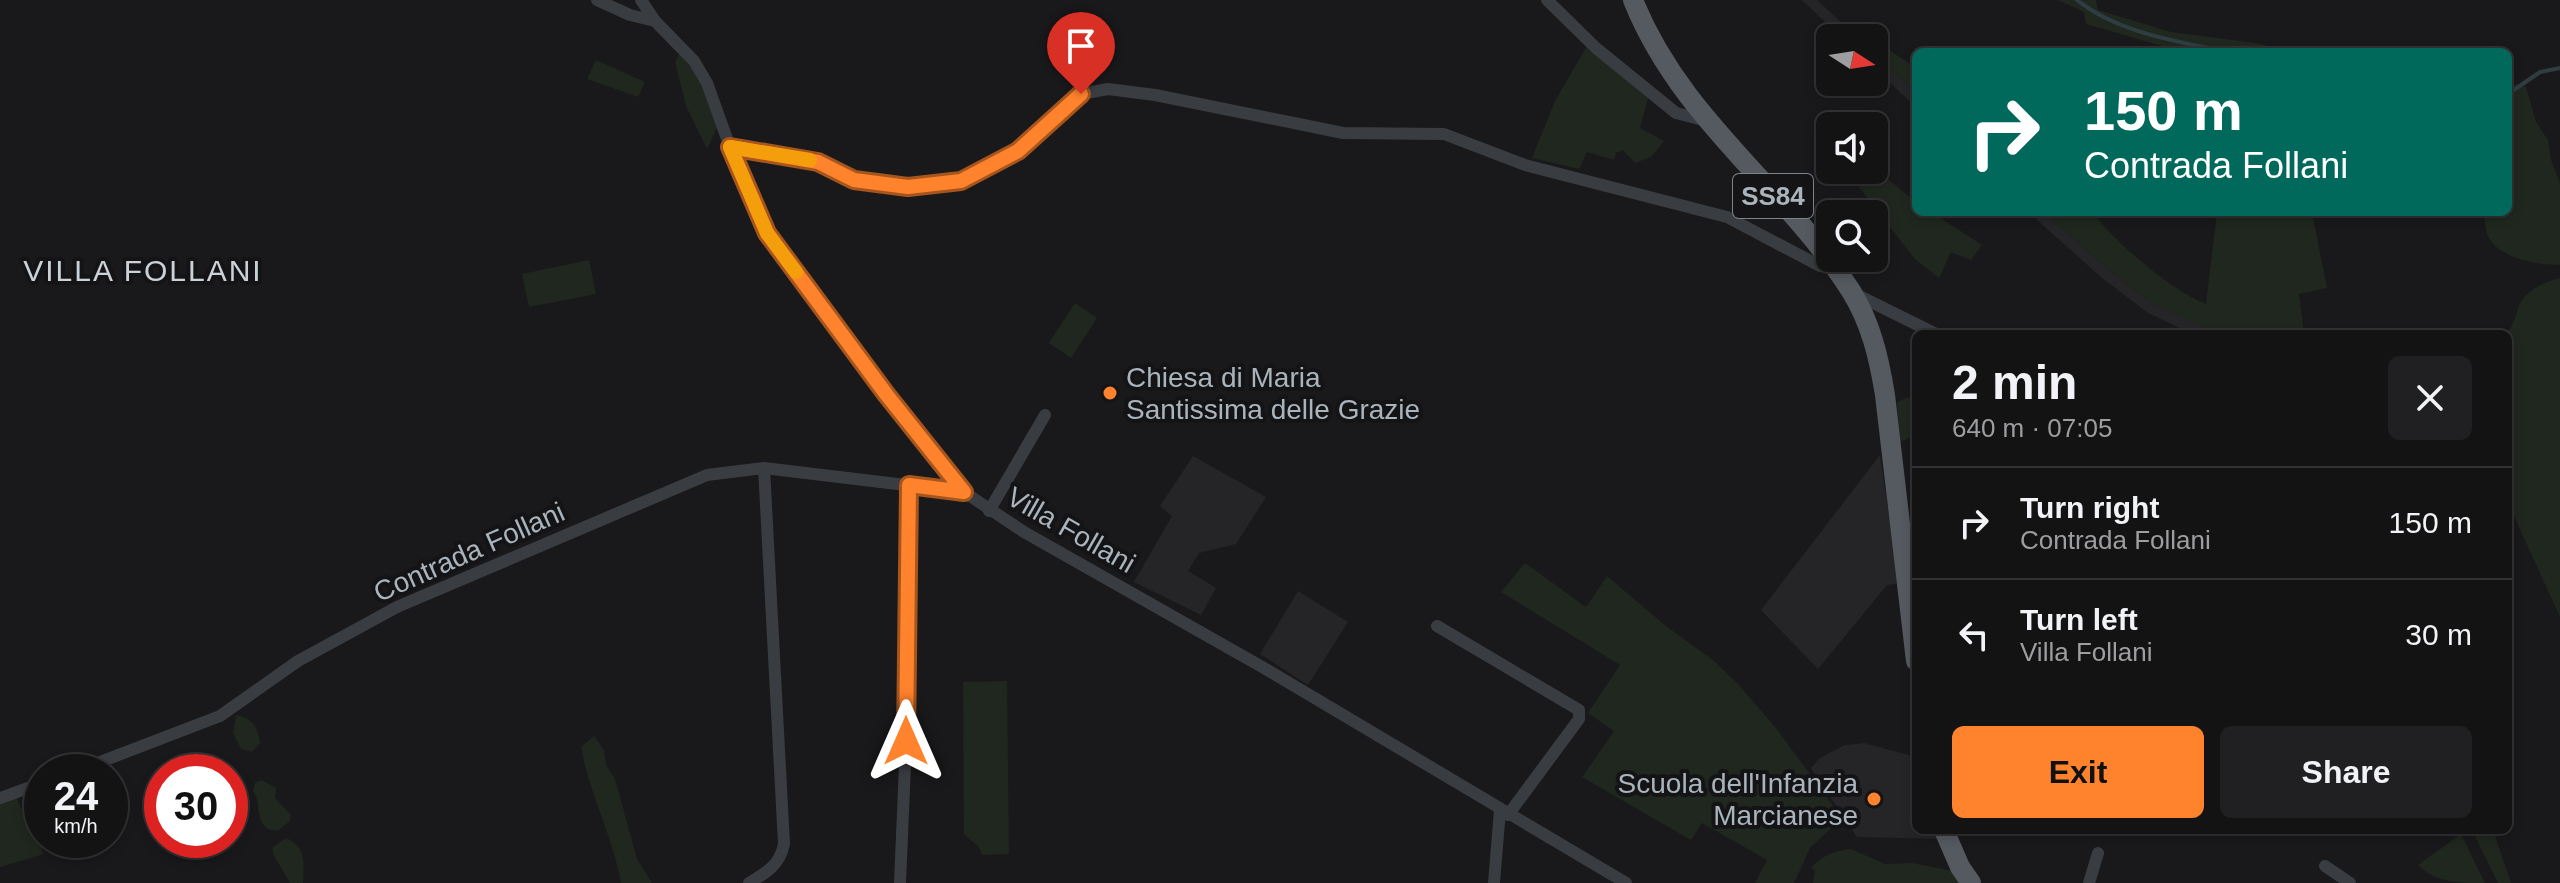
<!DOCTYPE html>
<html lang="en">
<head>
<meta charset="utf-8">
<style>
  body { margin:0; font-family:Helvetica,sans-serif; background:#202022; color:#f1f3f6; height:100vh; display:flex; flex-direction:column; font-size:30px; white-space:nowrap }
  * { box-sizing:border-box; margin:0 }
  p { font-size:26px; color:#9d9ea0 }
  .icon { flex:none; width:44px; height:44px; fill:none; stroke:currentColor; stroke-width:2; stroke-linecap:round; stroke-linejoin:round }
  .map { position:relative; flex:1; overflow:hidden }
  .drawer { position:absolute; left:1912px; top:330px; width:600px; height:504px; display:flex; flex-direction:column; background:#131314; border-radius:12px; box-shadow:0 4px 12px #0003,0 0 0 2px #323234 }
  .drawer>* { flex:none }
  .banner { position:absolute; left:1912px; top:48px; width:600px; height:168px; border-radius:12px; box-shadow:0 4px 12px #0003,0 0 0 2px #323234; background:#00695c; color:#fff; overflow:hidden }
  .needle { width:52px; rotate:102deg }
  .buttons { position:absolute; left:1816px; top:24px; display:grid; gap:16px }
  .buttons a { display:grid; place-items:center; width:72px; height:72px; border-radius:12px; background:#131314; box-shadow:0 4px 12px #0003,0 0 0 2px #323234; font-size:40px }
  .speed { position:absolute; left:24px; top:754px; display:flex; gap:16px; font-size:40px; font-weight:700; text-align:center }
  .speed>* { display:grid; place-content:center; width:104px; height:104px; border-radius:50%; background:#131314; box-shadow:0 4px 12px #0003,0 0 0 2px #323234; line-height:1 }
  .speed small { font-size:20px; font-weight:400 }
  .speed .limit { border:12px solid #d22; background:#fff; color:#111 }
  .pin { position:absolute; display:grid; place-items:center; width:68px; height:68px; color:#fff; margin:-82px -34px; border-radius:50% 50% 50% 0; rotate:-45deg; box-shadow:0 0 8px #0007 }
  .pin .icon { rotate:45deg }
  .me { position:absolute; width:88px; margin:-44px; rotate:0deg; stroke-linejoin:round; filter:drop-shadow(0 0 6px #0008) }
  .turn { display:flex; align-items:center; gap:28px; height:168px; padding:0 40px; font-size:36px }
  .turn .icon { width:104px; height:104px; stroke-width:2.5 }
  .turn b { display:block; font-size:56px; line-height:68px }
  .round { display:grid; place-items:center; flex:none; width:84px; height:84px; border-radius:12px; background:#202022 }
  .head { display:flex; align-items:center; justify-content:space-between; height:136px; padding:0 40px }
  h1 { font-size:48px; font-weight:700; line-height:60px }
  .action { display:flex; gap:16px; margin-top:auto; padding:16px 40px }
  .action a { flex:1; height:92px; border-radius:12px; background:#ff832d; color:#111; font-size:32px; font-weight:700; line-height:92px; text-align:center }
  .action a+a { background:#202022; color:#f1f3f6 }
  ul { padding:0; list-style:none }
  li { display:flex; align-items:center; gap:24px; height:112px; padding:0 40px; border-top:2px solid #323234 }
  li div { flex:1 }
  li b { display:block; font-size:30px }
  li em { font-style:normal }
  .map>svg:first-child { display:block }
  .built { fill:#252528 }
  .green { fill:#1f271e }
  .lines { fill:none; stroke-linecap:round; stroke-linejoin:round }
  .stream { stroke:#2d3d41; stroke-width:4 }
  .minor { stroke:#393c41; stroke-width:12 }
  .primary { stroke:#555a60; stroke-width:20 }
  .route-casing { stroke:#a6551d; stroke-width:20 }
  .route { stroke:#ff832d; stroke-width:14 }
  .slow { stroke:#f59e0b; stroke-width:14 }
  .poi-dot { fill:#ff832d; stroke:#141416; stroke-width:3 }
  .labels { text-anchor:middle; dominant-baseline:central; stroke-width:8; stroke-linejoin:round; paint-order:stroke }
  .shield { fill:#141416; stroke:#7d848a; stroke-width:2 }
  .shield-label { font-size:26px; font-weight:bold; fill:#aab4bc }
  .poi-label { font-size:28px; fill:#aab4bc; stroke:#141416; text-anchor:start }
  .street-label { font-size:28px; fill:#aab4bc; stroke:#141416 }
  .neighbourhood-label { font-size:30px; letter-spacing:2px; fill:#cbd2d7; stroke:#141416 }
</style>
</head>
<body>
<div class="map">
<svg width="2560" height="883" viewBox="0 0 2560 883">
  <rect width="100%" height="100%" fill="#19191b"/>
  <g class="built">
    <polygon points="1802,0 1817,0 1858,38 1842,38"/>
    <polygon points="1874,53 1916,93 1916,107 1874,68"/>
    <polygon points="2028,212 2044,212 2109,270 2153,304 2221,334 2192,334 2148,313 2102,278"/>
    <polygon points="1880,455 1899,583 1887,585 1818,669 1761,610"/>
    <polygon points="1193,456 1266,497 1236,544 1199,553 1188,571 1216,588 1201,615 1134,582 1172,516 1160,506"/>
    <polygon points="1298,591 1348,622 1308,685 1260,654"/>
    <polygon points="1864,743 1916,757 1916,830 1936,830 1940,839 1857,837 1811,768 1820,758 1845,745"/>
  </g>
  <g class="green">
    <polygon points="2058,0 2096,0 2098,10 2171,32 2256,43 2293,52 2172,49 2086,24 2084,12"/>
    <polygon points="1874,40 1916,68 1916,93 1874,53"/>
    <polygon points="1587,46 1648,98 1640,128 1664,141 1651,157 1635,163 1623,150 1616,153 1614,160 1587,152 1579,169 1532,158 1555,101"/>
    <polygon points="680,53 703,83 718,126 707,149 686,106 675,62"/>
    <polygon points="596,60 645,82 638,97 587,79"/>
    <path d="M2515 84 2526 87 2536 122 2548 140 2551 160 2560 183V265C2538 265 2501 259 2489 238 2485 232 2485 219 2484 212H2508V87Z"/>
    <polygon points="1874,168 1916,202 1916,212 1931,212 1982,245 1971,260 1951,252 1939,278 1915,259 1856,183 1852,170"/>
    <path d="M2044 212 2093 213C2117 244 2171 290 2206 304L2217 212H2312L2327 288 2299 294 2304 334H2221L2193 323 2153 304 2109 270Z"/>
    <polygon points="589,260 596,294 529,307 522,274"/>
    <path d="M2560 278V617L2508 503V334H2505C2515 325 2514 318 2519 306 2524 291 2546 281 2560 278Z"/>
    <polygon points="1075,303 1097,318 1071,358 1049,343"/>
    <polygon points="1906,398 1916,398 1916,435 1900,442 1897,402"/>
    <polygon points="1525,563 1586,607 1607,576 1666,626 1713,660 1738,684 1776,728 1842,818 1810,848 1794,883 1755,883 1767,860 1702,823 1691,840 1582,777 1614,731 1588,713 1620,665 1501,592"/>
    <polygon points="1007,681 1009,854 982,855 979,847 964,834 963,682"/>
    <path d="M236 715C252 718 258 727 260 743L252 752 241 749 233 733Z"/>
    <path d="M594 736 604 750 606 765 615 779 637 859 652 883H621C613 837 589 793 581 747Z"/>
    <path d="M262 780 276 788 275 798 291 815 290 821 277 831 268 829C254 819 262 803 253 791L255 783Z"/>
    <polygon points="16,797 44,854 0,867 0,802"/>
    <polygon points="2472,830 2493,830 2511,883 2498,883"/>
    <path d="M2461 834 2485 883C2458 883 2436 883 2418 865Z"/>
    <path d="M286 838C307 847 304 865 303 883H290L273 854V847Z"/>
    <path d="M1851 849 1885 864 1912 863 1953 871 1961 883H1813L1815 870 1811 868C1823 855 1833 851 1851 849Z"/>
  </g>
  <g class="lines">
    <g class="stream">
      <path d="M2077 0C2118 33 2177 41 2227 52"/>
      <polyline points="2508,94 2540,72 2560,68"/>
    </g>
    <g class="minor">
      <polyline points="597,0 630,15 655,21"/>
      <polyline points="641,0 655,21 694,61 707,83 735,161 767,233 886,394 964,492 1024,532 1264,668 1626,883"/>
      <polyline points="1547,0 1596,48 1676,113 1707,121"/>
      <polyline points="730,147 818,162 854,180 908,187 961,181 1018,151 1081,94 1108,89 1155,95 1343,133 1444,134 1525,165 1727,217 1820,266 1833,267"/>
      <polyline points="1853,293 1936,334"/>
      <polyline points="989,511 1045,415"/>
      <polyline points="1437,626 1579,710 1579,719 1508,815"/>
      <polyline points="74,772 220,716 298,661 397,607 707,475 764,468 964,492"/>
      <polyline points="0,798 42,783"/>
      <polyline points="2325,866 2350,883"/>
      <path d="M749 883C766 873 780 865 784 844L764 468"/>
      <polyline points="900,883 906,741 909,485"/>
      <polyline points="1494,883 1500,810"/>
      <polyline points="2089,883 2098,853"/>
    </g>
    <g class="primary">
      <path d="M1633 0C1681 120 1784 186 1851 291 1871 323 1879 358 1885 395L1916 661"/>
      <polyline points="1944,830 1960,867 1971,883"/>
    </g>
  </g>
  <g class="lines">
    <g class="route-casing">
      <polyline id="route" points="906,741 909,485 964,492 886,394 767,233 730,147 818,162 854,180 908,187 961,181 1018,151 1081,94"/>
    </g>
    <use href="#route" class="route"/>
    <polyline class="slow" points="796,272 767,233 730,147 810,160"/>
  </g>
  <g class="poi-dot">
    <circle cx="1110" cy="393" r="8"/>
    <circle cx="1874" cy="799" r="8"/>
  </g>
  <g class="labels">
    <rect class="shield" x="1733" y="174" width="80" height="44" rx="6"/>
    <g class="shield-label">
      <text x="1773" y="196">SS84</text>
    </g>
    <g class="poi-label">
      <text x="1126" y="377">Chiesa di Maria<tspan x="1126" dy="32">Santissima delle Grazie</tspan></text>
      <text x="1858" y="783" text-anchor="end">Scuola dell'Infanzia<tspan x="1858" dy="32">Marcianese</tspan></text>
    </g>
    <g class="street-label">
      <text transform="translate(1071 530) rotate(30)">Villa Follani</text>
      <text transform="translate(469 552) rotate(-24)">Contrada Follani</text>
    </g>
    <g class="neighbourhood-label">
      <text x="143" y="270">VILLA FOLLANI</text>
    </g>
  </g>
</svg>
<div class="buttons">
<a><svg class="needle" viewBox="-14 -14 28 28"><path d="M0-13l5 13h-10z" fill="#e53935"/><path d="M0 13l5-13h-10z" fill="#9d9ea0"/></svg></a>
<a><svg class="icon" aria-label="sound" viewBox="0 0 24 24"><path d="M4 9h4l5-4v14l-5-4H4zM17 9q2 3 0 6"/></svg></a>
<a><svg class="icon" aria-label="search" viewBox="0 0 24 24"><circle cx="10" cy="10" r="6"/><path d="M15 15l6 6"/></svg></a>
</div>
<div class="speed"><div>24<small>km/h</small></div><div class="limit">30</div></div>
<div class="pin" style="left:1081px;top:94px;background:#d93025"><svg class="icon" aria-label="arrive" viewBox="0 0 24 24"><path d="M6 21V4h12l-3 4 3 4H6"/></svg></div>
<svg class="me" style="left:906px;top:741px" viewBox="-20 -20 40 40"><path d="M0-17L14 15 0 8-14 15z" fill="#ff832d" stroke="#fff" stroke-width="4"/></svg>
<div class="banner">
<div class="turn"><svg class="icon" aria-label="right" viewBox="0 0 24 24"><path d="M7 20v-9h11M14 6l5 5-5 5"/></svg><div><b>150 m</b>Contrada Follani</div></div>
</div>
<section class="drawer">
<div class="head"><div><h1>2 min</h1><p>640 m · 07:05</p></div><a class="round"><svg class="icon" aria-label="close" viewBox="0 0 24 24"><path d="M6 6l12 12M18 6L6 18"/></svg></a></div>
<ul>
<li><svg class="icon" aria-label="right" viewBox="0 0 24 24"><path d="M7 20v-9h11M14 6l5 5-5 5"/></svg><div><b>Turn right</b><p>Contrada Follani</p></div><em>150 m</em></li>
<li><svg class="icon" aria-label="left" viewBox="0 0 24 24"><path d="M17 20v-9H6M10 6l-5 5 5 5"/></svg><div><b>Turn left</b><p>Villa Follani</p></div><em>30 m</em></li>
</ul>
<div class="action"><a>Exit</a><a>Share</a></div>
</section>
</div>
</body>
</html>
